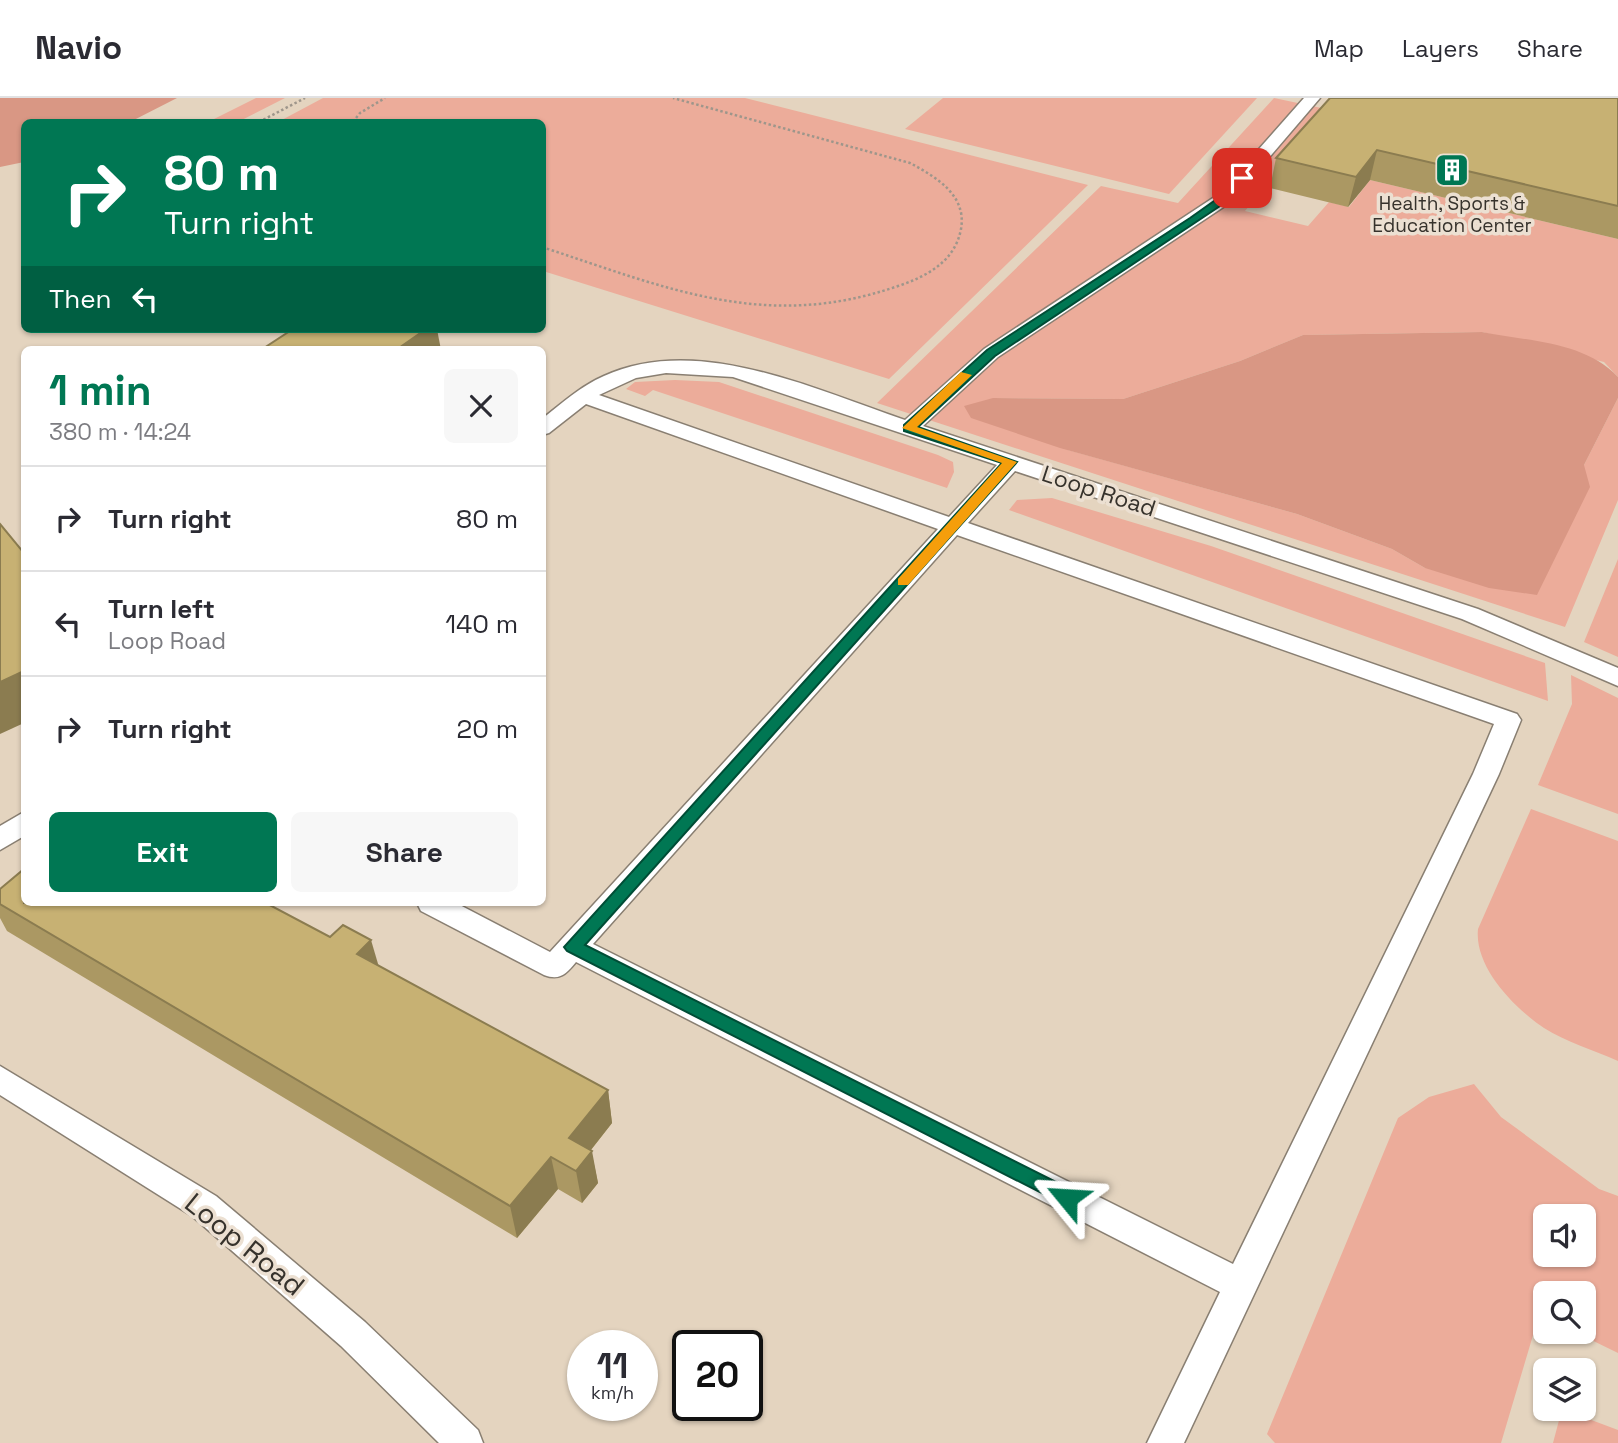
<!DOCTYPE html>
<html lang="en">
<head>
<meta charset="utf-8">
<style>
  body { margin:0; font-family:"Space Grotesk",sans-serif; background:#f7f7f7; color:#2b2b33; height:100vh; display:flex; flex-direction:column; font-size:26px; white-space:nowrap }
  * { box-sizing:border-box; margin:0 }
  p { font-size:23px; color:#7c7c81 }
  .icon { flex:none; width:38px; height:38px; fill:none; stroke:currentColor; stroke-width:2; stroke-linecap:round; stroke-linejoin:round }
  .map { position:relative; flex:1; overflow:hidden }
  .side { position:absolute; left:21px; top:248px; width:525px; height:560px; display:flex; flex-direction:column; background:#fff; border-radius:10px; box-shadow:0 2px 5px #0004 }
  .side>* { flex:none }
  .banner { position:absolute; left:21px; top:21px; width:525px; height:214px; border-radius:10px; box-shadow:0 2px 5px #0004; background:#007753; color:#fff; overflow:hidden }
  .tools { position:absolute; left:1533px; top:1106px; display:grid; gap:14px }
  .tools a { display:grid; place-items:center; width:63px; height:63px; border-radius:10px; background:#fff; box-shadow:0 2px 5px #0004; font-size:35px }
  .speed { position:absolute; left:567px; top:1232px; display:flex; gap:14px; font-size:35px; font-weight:700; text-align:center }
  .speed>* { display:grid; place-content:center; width:91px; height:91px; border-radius:50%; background:#fff; box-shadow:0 2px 5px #0004; line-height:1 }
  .speed small { font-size:18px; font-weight:400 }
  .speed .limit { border:4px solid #111; border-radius:10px; background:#fff; color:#111 }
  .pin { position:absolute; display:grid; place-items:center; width:60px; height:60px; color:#fff; margin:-30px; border-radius:14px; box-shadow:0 4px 10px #0006 }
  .me { position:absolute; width:77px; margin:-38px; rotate:297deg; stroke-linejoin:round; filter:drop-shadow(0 0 5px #0008) }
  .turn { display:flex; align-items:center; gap:24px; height:147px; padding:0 28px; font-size:32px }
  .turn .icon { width:91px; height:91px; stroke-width:2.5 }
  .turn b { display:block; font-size:49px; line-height:60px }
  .then { display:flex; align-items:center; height:66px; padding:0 28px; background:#0003; gap:14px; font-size:26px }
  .round { display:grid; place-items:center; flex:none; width:74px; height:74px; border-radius:10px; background:#f7f7f7 }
  .headline { display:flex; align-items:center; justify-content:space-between; height:119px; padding:0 28px }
  h1 { font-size:42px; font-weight:700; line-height:52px; color:#007753 }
  .cta { display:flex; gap:14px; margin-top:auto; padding:14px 28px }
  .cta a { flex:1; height:80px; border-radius:10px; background:#007753; color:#fff; font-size:28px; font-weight:700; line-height:80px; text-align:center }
  .cta a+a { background:#f7f7f7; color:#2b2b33 }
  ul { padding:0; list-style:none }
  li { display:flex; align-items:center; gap:21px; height:105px; padding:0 28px; border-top:2px solid #e1e1e2 }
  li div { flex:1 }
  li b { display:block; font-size:26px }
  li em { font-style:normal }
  header { display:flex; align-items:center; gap:42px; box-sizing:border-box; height:98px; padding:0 35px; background:#fff; border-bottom:2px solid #e1e1e2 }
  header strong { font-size:33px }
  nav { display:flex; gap:38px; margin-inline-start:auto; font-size:24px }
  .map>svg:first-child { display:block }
  .built { fill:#e4d4bf; fill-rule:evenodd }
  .green { fill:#ecac9a; fill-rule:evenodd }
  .forest { fill:#d99784 }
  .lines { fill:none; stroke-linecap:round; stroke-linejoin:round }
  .lane-casing { stroke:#897f72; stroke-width:3 }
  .path { stroke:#9e968b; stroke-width:2.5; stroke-dasharray:2.5 2.5; stroke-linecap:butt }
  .lane { fill:#fff; fill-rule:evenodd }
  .wall { fill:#ab9863 }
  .shaded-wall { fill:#8b7c50 }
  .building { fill:#c7b173; stroke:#8b7c50; stroke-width:2 }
  .route { fill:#007753; stroke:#004d36; stroke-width:2 }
  .slow { fill:#f59e0b }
  .labels { text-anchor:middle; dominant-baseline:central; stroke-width:7; stroke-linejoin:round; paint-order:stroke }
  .far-poi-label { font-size:19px; fill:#36322c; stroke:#ece0d2 }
  .street-label { font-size:23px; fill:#36322c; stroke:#ece0d2 }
  .near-street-label { font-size:28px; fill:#36322c; stroke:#ece0d2 }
</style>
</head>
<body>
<header>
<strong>Navio</strong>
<nav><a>Map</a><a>Layers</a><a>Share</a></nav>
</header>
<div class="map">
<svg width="1618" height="1345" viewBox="0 0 1618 1345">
  <rect width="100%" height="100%" fill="#ece0d2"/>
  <path class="built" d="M0 0H1618V1345H0ZM24 24H542V231H24ZM24 252H542V805H24ZM1545 1118H1584V1157H1545ZM1545 1195H1584V1234H1545ZM583 1248H642V1307H583ZM688 1248H747V1307H688ZM1545 1272H1584V1311H1545Z"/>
  <g class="green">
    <polygon points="256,0 285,0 238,24 208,24"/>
    <polygon points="323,0 745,0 1088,87 889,281 543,173 542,24 278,24"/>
    <polygon points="943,0 1257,0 1169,96 905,31"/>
    <polygon points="1274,0 1331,12 1245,113 1308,128 1329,104 1349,109 1370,82 1618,141 1618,279 1604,264 1482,234 1303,237 1240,263 1123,301 993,300 1068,352 1297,416 1392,451 1425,470 1584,367 1618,300 1618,402 1565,529 877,305 1101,88 1178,105"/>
    <polygon points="675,282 719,284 938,357 953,364 954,374 947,390 653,292 645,298 626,291 635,284"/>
    <polygon points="1052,400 1211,448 1545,565 1548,603 1009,412 1017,402"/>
    <polygon points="1618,461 1618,559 1584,544"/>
    <polygon points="1571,577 1618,600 1618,716 1538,687 1572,606"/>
    <path d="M1531 711 1618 743V963C1594 952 1566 944 1544 930 1514 910 1474 869 1478 831Z"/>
    <path d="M1474 986 1501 1019 1599 1091 1618 1098V1255L1575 1234H1584V1195H1545V1219L1539 1217 1501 1345H1275L1267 1336 1398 1020 1429 999ZM1545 1118H1584V1157H1545Z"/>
    <polygon points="1562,1311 1618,1332 1618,1345 1553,1345"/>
  </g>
  <g class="forest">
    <polygon points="0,0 177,0 130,24 24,24 24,64 0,69"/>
    <path d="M1482 234C1528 243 1586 244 1618 279V300L1584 367 1590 389 1537 497 1489 490 1425 470 1392 451 1297 416 1060 350 971 320 964 308 993 300 1123 301 1240 263 1303 237Z"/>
  </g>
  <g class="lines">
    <g class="lane-casing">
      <g id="lane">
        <path d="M1304 0H1320L1231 104 998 259 923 328 1478 511 1618 570V588L1462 521 1015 373 968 425 1517 616 1521 622 1499 676 1184 1345H1147L1220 1194 576 864C566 876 560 883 544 877L421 813 417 805H456L550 854 938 431 586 306 549 335 542 337V321C562 305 581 288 604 278 698 235 815 292 905 322L984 251 1219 96ZM666 275 733 279 997 367 949 419 599 297 636 280ZM957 437 1494 626 1473 676 1233 1166 593 846Z"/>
        <polygon points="24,714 24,738 0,752 0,728"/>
        <polygon points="0,968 216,1098 365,1224 478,1332 483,1345 439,1345 341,1248 192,1118 0,997"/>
      </g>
    </g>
    <g class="path">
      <polyline points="259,24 305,0"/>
      <polyline points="353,24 360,15 385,0"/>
      <path d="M542 149C667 190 766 234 898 188 928 178 955 163 961 131 967 97 936 79 910 65L673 0"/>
    </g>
    <use href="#lane" class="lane"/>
  </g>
  <g class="wall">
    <polygon points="1618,0 1618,141 1370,82 1348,109 1270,90 1276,60"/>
    <polygon points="0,791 608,992 612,1025 591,1052 598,1085 582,1105 558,1091 517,1140 7,833 0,820"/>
  </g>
  <g class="shaded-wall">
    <polygon points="1377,52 1370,82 1348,109 1356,79"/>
    <polygon points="426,231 437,231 441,252 396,252"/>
    <polygon points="24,573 24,625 0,636 0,584"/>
    <polygon points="371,842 381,876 357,856"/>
    <polygon points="608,992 612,1025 575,1072 569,1040"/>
    <polygon points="592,1053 598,1085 582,1105 576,1073"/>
    <polygon points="551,1059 558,1091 517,1140 510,1108"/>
  </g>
  <g class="building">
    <polygon points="1330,0 1618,0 1618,108 1377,52 1356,79 1276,60"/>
    <polygon points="293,231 426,231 396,252 261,252"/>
    <polygon points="0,426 24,455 24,573 0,584"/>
    <polygon points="24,771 24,805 266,805 330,839 343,827 371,842 357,856 608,992 569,1040 592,1053 576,1073 551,1059 510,1108 0,806 0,791"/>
  </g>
  <polygon class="route" points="1239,78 1247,80 1229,102 995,258 918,329 1017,364 585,847 1074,1093 1077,1100 1074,1106 1067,1108 567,853 564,849 1002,365 904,333 904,327 987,252 1190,120 1221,98"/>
  <polygon class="slow" points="961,274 972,277 917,329 1017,364 908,487 898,487 898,481 1002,365 902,330"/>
  <defs>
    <g id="building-square" transform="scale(1.75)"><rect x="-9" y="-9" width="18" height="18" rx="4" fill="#007753" stroke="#ece0d2"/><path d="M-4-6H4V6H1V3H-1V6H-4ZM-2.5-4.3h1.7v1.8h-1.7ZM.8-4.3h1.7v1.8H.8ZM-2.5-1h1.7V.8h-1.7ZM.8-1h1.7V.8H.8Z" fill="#fff"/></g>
  </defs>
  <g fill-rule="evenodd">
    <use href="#building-square" x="1452" y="72"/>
  </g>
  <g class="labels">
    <g class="far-poi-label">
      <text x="1452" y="105">Health, Sports &amp;<tspan x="1452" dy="22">Education Center</tspan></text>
    </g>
    <g class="street-label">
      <text transform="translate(1099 393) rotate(18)">Loop Road</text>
    </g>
    <g class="near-street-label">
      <text transform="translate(245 1146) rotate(39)">Loop Road</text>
    </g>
  </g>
</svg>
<div class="tools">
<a><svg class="icon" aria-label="sound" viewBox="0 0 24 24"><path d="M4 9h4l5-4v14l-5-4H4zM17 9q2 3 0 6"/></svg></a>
<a><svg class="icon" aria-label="search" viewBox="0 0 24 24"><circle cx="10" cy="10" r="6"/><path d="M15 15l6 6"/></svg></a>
<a><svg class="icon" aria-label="layers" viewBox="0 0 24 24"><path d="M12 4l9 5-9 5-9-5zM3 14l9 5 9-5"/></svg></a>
</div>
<div class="speed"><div>11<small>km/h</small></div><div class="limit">20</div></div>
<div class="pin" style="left:1242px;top:80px;background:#d93025"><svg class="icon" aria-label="arrive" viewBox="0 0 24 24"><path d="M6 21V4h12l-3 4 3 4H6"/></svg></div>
<svg class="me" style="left:1067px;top:1100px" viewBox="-20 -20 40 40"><path d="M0-17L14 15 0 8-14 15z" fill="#007753" stroke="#fff" stroke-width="4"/></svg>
<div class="banner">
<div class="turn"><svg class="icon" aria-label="right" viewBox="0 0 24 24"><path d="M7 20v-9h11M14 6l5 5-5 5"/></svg><div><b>80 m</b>Turn right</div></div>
<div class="then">Then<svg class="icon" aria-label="left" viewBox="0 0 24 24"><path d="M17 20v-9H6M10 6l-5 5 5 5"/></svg></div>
</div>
<section class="side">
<div class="headline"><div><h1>1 min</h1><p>380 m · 14:24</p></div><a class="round"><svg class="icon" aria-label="close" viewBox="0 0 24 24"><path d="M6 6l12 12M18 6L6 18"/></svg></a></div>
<ul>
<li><svg class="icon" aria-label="right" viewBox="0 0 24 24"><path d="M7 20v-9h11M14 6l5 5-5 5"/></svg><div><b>Turn right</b></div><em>80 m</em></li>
<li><svg class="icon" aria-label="left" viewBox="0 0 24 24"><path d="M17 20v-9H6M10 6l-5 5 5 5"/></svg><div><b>Turn left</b><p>Loop Road</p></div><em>140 m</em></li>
<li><svg class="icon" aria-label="right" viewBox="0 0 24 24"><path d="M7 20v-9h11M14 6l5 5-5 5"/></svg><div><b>Turn right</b></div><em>20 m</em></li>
</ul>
<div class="cta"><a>Exit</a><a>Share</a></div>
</section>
</div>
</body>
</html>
